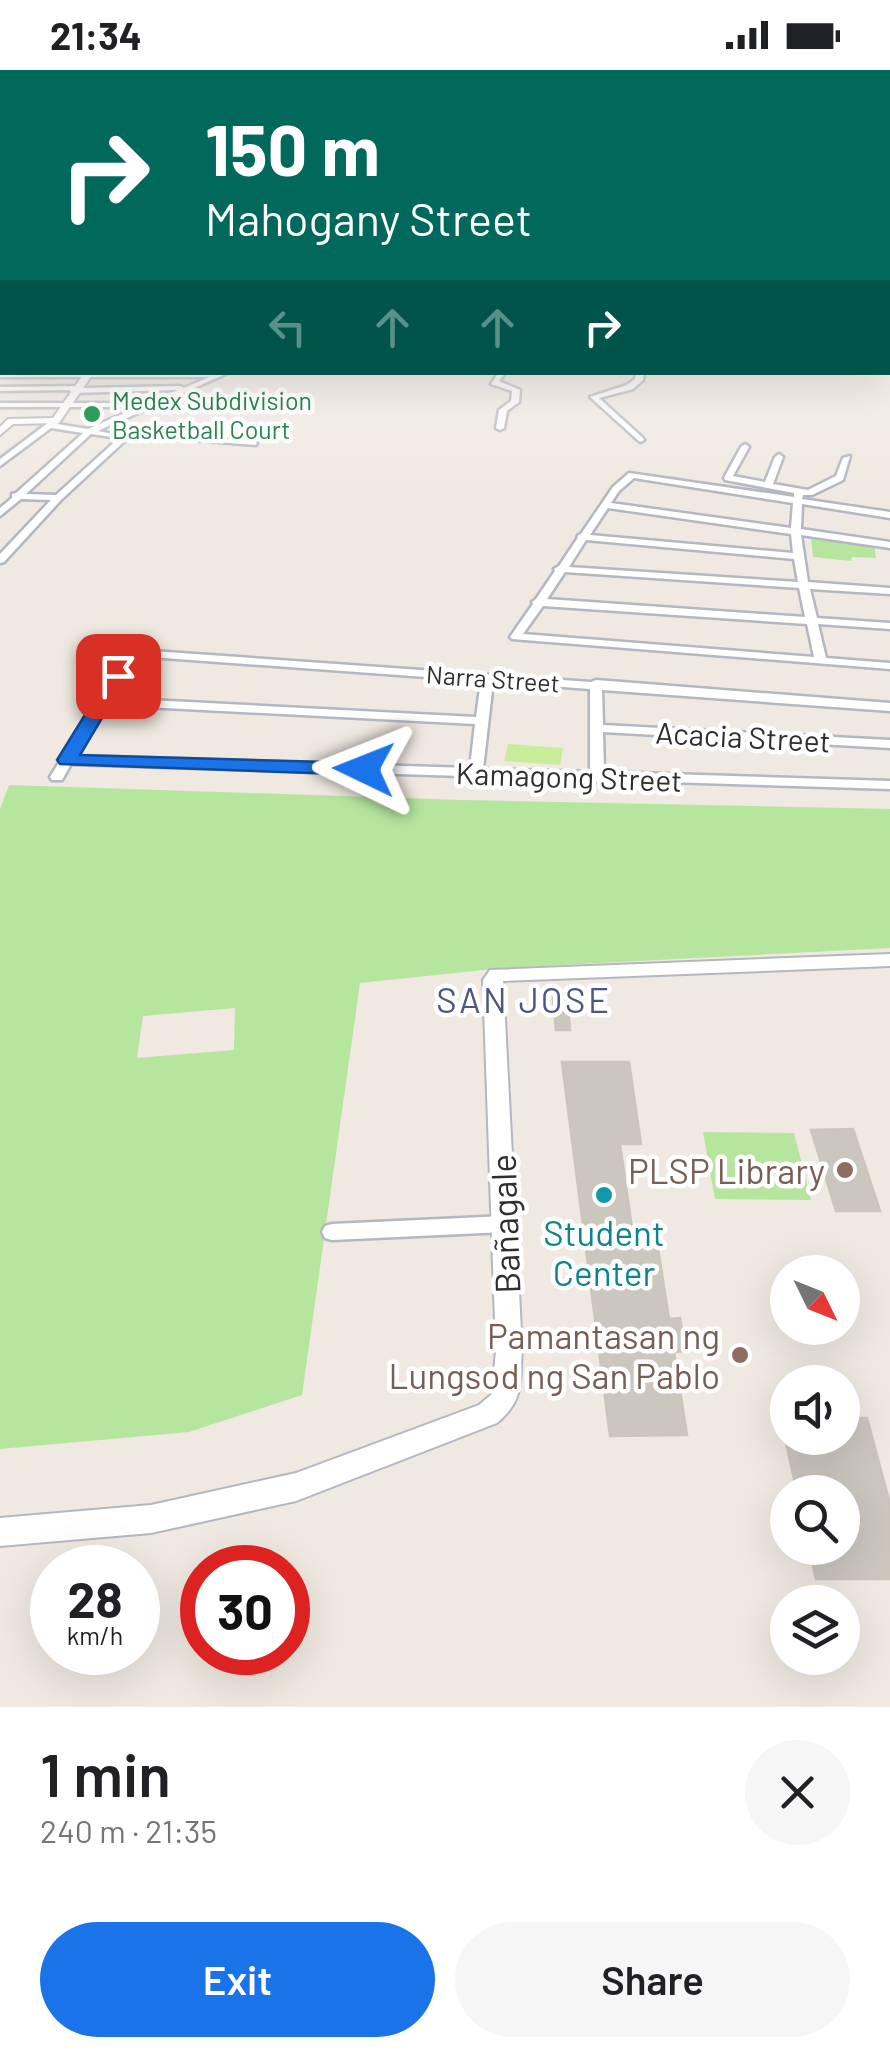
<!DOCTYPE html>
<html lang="en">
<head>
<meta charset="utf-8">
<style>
  body { margin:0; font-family:Barlow,sans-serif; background:#f6f6f6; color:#202124; height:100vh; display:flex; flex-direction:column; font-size:38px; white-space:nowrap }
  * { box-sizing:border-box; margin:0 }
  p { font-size:32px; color:#757577 }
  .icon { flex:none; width:55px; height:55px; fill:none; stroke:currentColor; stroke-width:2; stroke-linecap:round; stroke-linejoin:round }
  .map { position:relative; height:1637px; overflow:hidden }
  .side { display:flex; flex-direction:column; background:#fff; flex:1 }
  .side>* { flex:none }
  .banner { position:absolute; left:0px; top:0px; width:890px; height:305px; box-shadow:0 10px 40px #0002; background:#00695c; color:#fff; overflow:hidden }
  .needle { width:65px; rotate:133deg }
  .controls { position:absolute; left:770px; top:1185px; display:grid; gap:20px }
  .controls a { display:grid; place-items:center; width:90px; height:90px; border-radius:50%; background:#fff; box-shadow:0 10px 40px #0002; font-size:50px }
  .speed { position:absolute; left:30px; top:1475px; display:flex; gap:20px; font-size:50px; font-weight:700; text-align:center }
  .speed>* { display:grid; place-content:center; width:130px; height:130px; border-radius:50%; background:#fff; box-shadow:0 10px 40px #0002; line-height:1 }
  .speed small { font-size:25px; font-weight:400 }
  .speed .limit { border:15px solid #d22; background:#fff; color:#111 }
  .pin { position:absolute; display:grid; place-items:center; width:85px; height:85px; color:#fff; margin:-42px; border-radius:20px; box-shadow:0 5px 15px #0006 }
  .me { position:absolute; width:110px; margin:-55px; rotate:272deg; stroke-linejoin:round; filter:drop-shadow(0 0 8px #0008) }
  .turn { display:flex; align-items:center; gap:35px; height:210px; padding:0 40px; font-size:45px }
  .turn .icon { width:130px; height:130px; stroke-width:2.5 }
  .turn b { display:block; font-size:70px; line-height:85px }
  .lanes { display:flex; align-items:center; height:95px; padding:0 40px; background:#0003; justify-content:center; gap:50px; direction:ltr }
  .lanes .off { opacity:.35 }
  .round { display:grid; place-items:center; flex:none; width:105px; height:105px; border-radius:52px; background:#f6f6f6 }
  .head { display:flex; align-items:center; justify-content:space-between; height:170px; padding:0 40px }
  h1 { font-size:60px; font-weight:600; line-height:75px }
  .primary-button { display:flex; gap:20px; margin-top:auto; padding:20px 40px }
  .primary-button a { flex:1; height:115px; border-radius:60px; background:#1a73e8; color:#fff; font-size:40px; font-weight:600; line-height:115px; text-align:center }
  .primary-button a+a { background:#f6f6f6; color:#202124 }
  .status { display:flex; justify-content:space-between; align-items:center; height:70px; padding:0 50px; background:#fff; direction:ltr }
  .status svg { height:28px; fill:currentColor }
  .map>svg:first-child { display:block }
  .green { fill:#b6e59e; fill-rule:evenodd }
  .pitch { fill:#c9ec9a }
  .building { fill:#cbc7bf; stroke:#cbc5ba; stroke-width:2.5 }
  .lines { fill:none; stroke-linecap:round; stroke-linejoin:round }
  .minor-casing { stroke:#b4b7c1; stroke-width:5 }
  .tertiary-casing { stroke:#b4b7c1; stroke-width:4 }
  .secondary-casing { stroke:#b4b7c1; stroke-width:5 }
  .primary-casing { stroke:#c9c9c9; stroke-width:6 }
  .minor { fill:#fff; fill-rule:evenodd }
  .tertiary { fill:#fff; fill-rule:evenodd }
  .secondary { fill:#fff; fill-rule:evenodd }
  .primary { fill:#f2d163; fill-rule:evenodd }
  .route { fill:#1a73e8; stroke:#114b97; stroke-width:2.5 }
  .leisure-dot { fill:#2e9e5b; stroke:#fff; stroke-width:4 }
  .education-dot { fill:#8d6e63; stroke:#fff; stroke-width:4 }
  .culture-dot { fill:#0f9aa8; stroke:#fff; stroke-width:4 }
  .labels { text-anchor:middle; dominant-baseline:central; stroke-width:9; stroke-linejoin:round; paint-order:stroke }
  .far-leisure-label { font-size:25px; fill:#27864d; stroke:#fff; text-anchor:start }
  .far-street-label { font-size:25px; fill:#2e2e2e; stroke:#fff }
  .street-label { font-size:30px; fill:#2e2e2e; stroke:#fff }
  .quarter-label { font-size:35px; letter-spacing:2.5px; fill:#4d5680; stroke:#fff }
  .near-education-label { font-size:35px; fill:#785e54; stroke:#fff; text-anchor:end }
  .near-street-label { font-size:35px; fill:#2e2e2e; stroke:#fff }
  .near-culture-label { font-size:35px; fill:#0d838f; stroke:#fff }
</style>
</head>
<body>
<div class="status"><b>21:34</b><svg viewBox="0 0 49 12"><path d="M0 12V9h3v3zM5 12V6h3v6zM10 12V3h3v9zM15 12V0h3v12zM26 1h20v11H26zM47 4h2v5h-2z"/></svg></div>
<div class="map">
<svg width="890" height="1637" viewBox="0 0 890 1637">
  <rect width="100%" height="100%" fill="#efe9e1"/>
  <g class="green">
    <polygon points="811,467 874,475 876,488 852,487 851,491 813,487"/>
    <path d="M9 715 462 730 890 739V878L503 898 360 913 302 1325 189 1362 0 1379V739ZM235 938 234 980 137 988 143 946Z"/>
    <polygon points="703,1062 794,1063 811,1130 715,1129"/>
  </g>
  <polygon class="pitch" points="508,674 563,678 560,695 504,691"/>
  <g class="building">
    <polygon points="553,928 567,928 570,960 556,960"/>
    <polygon points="562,992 629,992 641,1074 620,1074 634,1172 657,1172 669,1249 680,1248 686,1281 674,1282 687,1365 610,1366"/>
    <polygon points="853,1059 880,1141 836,1141 811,1060"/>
    <polygon points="867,1348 890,1434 890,1509 816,1509 809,1478 842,1478 842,1422 797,1422 785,1368 842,1368 842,1349"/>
  </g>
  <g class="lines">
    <g class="minor-casing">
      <g id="minor">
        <polygon points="890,196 890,200 888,201 888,197"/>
        <polygon points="890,217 890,221 888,222 888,218"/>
        <rect x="888" y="230" width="2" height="4"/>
        <rect x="0" y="291" width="2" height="4"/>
        <path d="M220 302H230L118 352 178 365 253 371 257 373 256 375 178 369 112 354 98 361 129 367 61 430 4 492 0 493V484L51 430 21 429 0 446V438L12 428V424L16 423 83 363 51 358 0 396V389L53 349 60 351 57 354 88 359 138 337H0V333H148L178 320 72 323 69 320 0 321V317L81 316 84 318 180 316 184 318 209 307H0V303H210L214 305ZM91 364 119 368 56 425 26 424Z"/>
        <polygon points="499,302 506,302 499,311 520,320 519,332 507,341 504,358 500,360 496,358 499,340 511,331 512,321 491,314"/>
        <polygon points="636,302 644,302 643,310 633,319 599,328 643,368 644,370 640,372 590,327 627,315 635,309"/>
        <path d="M745 374 749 377 733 406 765 412 775 387 779 384 783 387 773 414 808 420 836 406 843 388 850 386 843 410 812 425H803L802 429 890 442V448L802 434 801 459 890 472V478L801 465 808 512 890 518V524L810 519 817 548 890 553V559L818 554 826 588 890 593V599L512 569 510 567 533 534 532 532 536 529 555 501 554 499 559 496 577 469 578 465 581 464 613 417 629 403 794 427V423L725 410 724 408 741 377ZM634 408 793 433 791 458 611 433 619 421ZM608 438 791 464 793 483 590 465ZM586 470 794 489 798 512 569 497ZM565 502 799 518 805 547 547 529ZM543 536 807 554 814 587 523 564Z"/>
        <path d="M95 577 591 612 596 610 890 633V641L602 620 603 655 890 670V678L603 662 604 702 890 711V719L602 710 597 712 592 710 71 694 62 710H52L50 707 125 586 91 582 89 580ZM136 586 481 611 476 647 111 628ZM493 612 590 619V702L483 699ZM107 635 475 654 470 698 76 686Z"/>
        <polygon points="505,1146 512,1148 515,1154 512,1160 505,1162 332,1170 325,1168 322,1162 325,1156 332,1154"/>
      </g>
    </g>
    <g class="tertiary-casing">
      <g id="tertiary">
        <polygon points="85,302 94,302 59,353 13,354 0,365 0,357 8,349 53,348"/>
        <path d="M890 884V896L503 911 522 1280C519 1314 525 1329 497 1353L296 1431 151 1463 0 1476V1448L151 1435 296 1403 479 1335 492 1324 496 1280 483 910 490 900Z"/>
      </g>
    </g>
    <g class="secondary-casing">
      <polygon id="secondary" points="890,254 890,260 888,259 888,255"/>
    </g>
    <g class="primary-casing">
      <g id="primary">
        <rect x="888" y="248" width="2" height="6"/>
        <rect x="0" y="273" width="2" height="6"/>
      </g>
    </g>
    <use href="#minor" class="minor"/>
    <use href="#tertiary" class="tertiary"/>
    <use href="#secondary" class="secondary"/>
    <use href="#primary" class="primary"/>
  </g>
  <linearGradient id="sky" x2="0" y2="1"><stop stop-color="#7abfeb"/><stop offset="0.46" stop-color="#f8f5f2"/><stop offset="1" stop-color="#f8f5f2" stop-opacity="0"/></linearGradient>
  <rect width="890" height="422" fill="url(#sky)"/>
  <polygon class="route" points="118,601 127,606 80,685 364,693 374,699 364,705 60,694 57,690 109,606"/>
  <circle class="leisure-dot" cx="92" cy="344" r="10"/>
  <g class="education-dot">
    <circle cx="845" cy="1100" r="10"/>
    <circle cx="740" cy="1285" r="10"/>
  </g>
  <circle class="culture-dot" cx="604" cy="1125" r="10"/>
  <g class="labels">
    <g class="far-leisure-label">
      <text x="112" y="330">Medex Subdivision<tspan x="112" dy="29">Basketball Court</tspan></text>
    </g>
    <g class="far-street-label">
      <text transform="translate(493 608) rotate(4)">Narra Street</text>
    </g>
    <g class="street-label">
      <text transform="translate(743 666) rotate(3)">Acacia Street</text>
      <text transform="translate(569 706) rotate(2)">Kamagong Street</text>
    </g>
    <g class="quarter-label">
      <text x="524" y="929">SAN JOSE</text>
    </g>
    <g class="near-education-label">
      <text x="825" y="1100">PLSP Library</text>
      <text x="720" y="1265">Pamantasan ng<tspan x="720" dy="40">Lungsod ng San Pablo</tspan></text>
    </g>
    <g class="near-street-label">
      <text transform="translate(504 1154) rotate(-92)">Bañagale</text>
    </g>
    <g class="near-culture-label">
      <text x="604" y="1162">Student<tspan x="604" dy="40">Center</tspan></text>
    </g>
  </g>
</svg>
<div class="controls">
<a><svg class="needle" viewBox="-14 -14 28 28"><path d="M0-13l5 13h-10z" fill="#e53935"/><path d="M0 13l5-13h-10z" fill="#757577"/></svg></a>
<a><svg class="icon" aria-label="sound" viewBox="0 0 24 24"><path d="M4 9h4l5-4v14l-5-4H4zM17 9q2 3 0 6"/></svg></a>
<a><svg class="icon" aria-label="search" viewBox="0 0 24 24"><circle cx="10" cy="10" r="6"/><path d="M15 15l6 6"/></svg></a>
<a><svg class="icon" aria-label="layers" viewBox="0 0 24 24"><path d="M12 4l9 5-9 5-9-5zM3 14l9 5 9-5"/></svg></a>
</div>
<div class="speed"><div>28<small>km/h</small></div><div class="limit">30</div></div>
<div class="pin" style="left:118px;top:606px;background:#d93025"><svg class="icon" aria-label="arrive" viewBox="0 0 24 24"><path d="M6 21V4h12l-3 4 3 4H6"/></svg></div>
<svg class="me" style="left:364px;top:699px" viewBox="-20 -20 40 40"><path d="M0-17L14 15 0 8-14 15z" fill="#1a73e8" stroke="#fff" stroke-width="4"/></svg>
<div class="banner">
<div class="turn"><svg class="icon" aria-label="right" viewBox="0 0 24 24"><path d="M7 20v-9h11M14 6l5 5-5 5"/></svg><div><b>150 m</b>Mahogany Street</div></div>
<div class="lanes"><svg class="icon off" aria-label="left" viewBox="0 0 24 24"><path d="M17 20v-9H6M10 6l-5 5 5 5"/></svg><svg class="icon off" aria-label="ahead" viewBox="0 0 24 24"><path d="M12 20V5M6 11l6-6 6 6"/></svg><svg class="icon off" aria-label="ahead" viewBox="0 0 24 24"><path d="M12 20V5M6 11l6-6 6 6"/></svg><svg class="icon" aria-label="right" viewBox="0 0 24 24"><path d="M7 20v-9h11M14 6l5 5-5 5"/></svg></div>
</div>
</div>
<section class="side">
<div class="head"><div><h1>1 min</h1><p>240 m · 21:35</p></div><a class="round"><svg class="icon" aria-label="close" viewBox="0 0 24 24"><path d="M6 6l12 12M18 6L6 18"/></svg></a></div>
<div class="primary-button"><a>Exit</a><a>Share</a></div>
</section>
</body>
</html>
